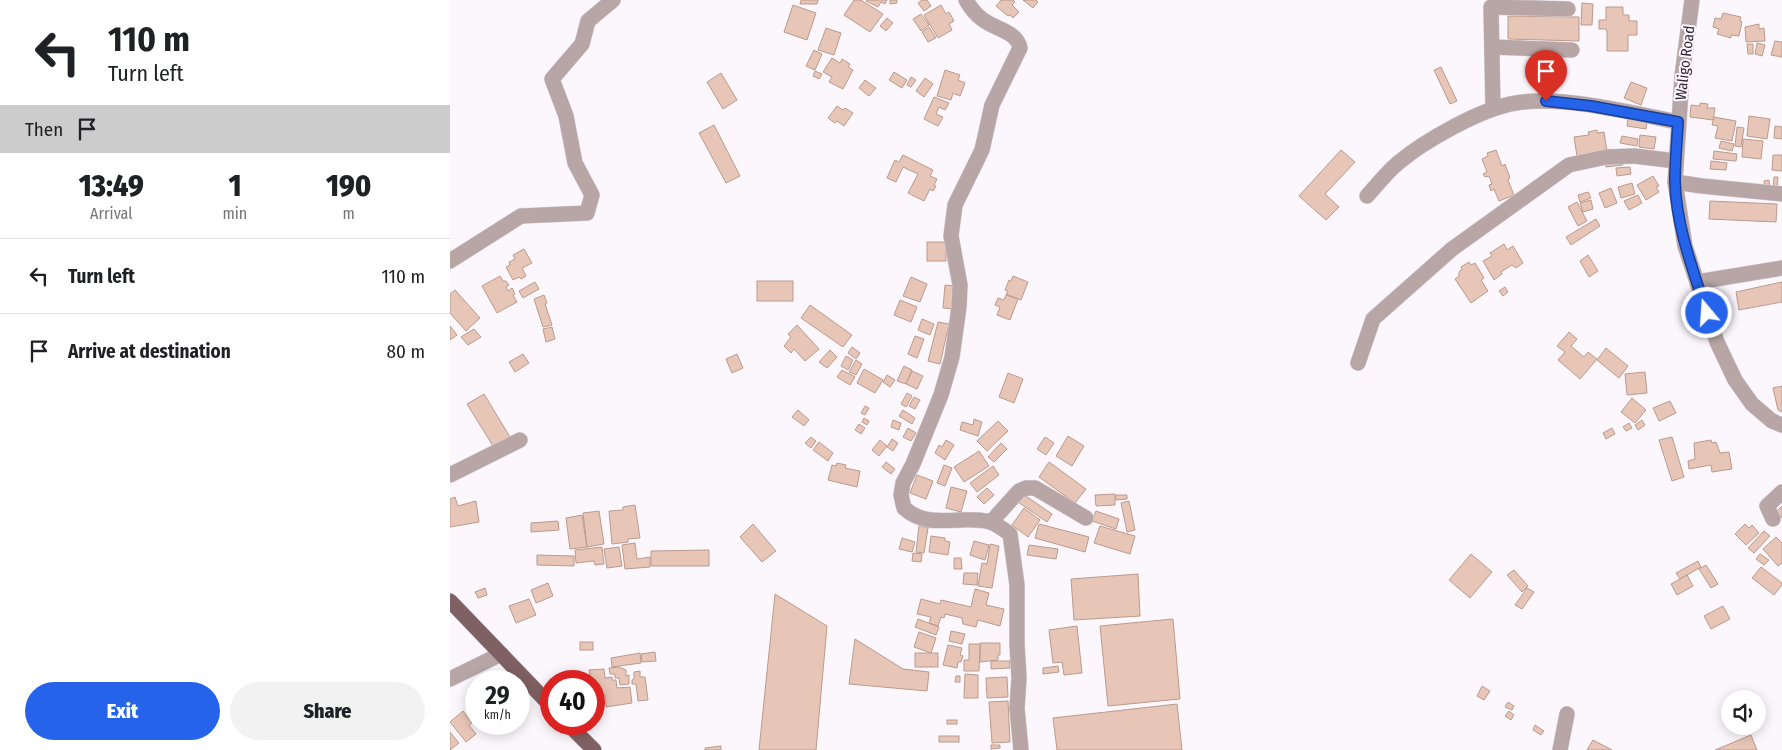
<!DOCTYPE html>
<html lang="en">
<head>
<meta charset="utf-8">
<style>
  body { margin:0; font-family:"Fira Sans Condensed",sans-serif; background:#f2f2f2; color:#202124; height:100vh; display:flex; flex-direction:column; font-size:19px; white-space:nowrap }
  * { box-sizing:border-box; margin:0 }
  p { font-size:16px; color:#757577 }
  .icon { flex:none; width:28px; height:28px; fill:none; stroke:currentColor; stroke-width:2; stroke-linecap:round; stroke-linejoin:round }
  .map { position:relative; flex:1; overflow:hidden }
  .side { display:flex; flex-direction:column; background:#fff; width:450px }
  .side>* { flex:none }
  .hud { background:#fff; color:#202124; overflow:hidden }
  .buttons { position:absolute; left:1271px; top:690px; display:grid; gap:10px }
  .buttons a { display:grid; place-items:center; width:45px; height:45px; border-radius:50%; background:#fff; box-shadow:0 2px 12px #0003; font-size:25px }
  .speed { position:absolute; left:15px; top:670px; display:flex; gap:10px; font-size:25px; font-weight:700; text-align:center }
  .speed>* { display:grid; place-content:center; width:65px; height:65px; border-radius:50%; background:#fff; box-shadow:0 2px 12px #0003; line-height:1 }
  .speed small { font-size:12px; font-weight:400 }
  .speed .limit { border:8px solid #d22; background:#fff; color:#111 }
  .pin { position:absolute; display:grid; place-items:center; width:42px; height:42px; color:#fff; margin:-51px -21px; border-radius:50% 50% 50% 0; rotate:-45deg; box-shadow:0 0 5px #0007 }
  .pin .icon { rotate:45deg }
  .me { position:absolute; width:55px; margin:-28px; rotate:342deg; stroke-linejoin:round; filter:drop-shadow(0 0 4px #0008) }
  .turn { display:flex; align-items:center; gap:18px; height:105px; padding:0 25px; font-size:22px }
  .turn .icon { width:65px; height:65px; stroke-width:2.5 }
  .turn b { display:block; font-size:35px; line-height:42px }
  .then { display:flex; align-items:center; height:48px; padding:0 25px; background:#0003; gap:10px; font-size:19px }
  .eta { display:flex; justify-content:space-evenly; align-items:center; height:85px; text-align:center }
  .eta b { font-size:30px; font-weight:800; line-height:35px }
  .button { display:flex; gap:10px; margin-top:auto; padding:10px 25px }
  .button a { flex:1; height:58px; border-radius:30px; background:#2563eb; color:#fff; font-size:20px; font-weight:800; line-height:58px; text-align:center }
  .button a+a { background:#f2f2f2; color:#202124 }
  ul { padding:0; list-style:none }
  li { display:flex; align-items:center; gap:15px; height:75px; padding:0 25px; border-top:1px solid #e0e0e0 }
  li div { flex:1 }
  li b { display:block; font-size:19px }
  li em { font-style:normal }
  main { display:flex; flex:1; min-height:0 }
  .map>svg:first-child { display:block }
  .building { fill:#e8c6b7; stroke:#bb9a8c }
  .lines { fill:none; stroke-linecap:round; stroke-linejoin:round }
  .minor-casing { stroke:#d7d1d8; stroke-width:16 }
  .major-casing { stroke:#d7d1d8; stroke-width:16 }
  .minor { stroke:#b8a6a6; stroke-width:15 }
  .major { stroke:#806163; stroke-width:15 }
  .route-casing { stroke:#184099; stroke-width:12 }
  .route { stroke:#2563eb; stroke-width:9 }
  .labels { text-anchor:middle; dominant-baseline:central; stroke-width:4; stroke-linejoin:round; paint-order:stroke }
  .street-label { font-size:15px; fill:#2e2631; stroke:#fcf7fd }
</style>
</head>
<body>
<main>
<section class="side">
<div class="hud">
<div class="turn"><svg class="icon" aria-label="left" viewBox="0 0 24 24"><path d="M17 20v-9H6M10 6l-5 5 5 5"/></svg><div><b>110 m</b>Turn left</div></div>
<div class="then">Then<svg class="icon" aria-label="arrive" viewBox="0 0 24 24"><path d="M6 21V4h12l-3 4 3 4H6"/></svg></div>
</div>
<div class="eta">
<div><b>13:49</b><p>Arrival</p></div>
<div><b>1</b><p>min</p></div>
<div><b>190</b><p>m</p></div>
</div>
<ul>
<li><svg class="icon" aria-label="left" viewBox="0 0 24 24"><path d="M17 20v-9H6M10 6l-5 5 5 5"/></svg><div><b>Turn left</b></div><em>110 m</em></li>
<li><svg class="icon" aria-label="arrive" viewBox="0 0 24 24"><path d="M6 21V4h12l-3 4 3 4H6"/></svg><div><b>Arrive at destination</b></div><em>80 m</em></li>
</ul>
<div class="button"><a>Exit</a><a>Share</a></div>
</section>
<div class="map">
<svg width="1332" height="750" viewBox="0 0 1332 750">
  <rect width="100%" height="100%" fill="#fcf7fd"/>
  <g class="building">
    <polygon points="351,0 368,0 367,4 350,4"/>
    <polygon points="404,0 411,0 433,14 420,32 394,15"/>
    <polygon points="417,0 437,0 435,4 431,2 428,7 416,1"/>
    <polygon points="440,0 447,0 447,3 440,4"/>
    <polygon points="472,0 477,0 481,6 474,11 468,3"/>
    <polygon points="551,0 563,0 565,2 562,5 569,12 563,18 560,15 558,16 546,6"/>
    <polygon points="573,0 586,0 588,2 583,8"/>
    <polygon points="1132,3 1143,4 1142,25 1131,25"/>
    <polygon points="343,5 366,13 357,40 334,32"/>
    <polygon points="491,5 496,14 499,12 504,21 499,24 502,30 488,38 474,15"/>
    <polygon points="1156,7 1173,7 1173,15 1179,15 1179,21 1187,21 1187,35 1178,35 1178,51 1157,51 1157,32 1156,29 1149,29 1149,20 1156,20"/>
    <polygon points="1273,13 1291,17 1290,21 1292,22 1289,36 1281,35 1281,38 1267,34 1269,29 1263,27 1265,18 1271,19"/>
    <polygon points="471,14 479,25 471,31 463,19"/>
    <polygon points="1058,16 1129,17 1129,41 1058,39"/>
    <polygon points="437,18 443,23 436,31 430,26"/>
    <polygon points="1309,24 1309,29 1314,28 1315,41 1296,42 1295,27"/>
    <polygon points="479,27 486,38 478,42 472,32"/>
    <polygon points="376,28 391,33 384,55 368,50"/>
    <polygon points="1325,41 1332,42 1332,57 1321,55"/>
    <polygon points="1307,43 1315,45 1312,56 1305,54"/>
    <polygon points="1297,44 1303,44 1303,54 1298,54"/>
    <polygon points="364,50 372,54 365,70 356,66"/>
    <polygon points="382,58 390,63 392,59 400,64 398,67 403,70 393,89 379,82 382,77 373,72"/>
    <polygon points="991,67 1007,101 1000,104 984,70"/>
    <polygon points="495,70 510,75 508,80 515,83 510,96 503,93 501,100 487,96"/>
    <polygon points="365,71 372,74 369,79 363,76"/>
    <polygon points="444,72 457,80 452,88 439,80"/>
    <polygon points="271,73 287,100 273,109 257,82"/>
    <polygon points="461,77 466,80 461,87 457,85"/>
    <polygon points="475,78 483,84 474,97 466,91"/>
    <polygon points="415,80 426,88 419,96 409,88"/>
    <polygon points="1181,82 1197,88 1191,105 1174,98"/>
    <polygon points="484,97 499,103 495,110 489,107 486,114 493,117 488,126 474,119"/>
    <polygon points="1250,103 1258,104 1257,108 1265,108 1263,120 1240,117 1241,105 1250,106"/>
    <polygon points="387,106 393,110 395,108 403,113 394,126 387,121 385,123 378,118"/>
    <polygon points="1299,116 1320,119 1317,139 1297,136"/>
    <polygon points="1264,117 1286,121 1282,141 1265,138 1268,126 1262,125"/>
    <polygon points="1178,118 1197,122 1196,129 1177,126"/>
    <polygon points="264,125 290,176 276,183 249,133"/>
    <polygon points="1325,126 1332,127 1332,139 1324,138"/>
    <polygon points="1287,127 1294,128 1291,147 1285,146"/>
    <polygon points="1147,130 1147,133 1154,132 1157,151 1127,156 1124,137 1139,135 1138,132"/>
    <polygon points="1190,135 1206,137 1204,149 1189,147"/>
    <polygon points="1172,136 1188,139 1187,146 1170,143"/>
    <polygon points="1293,139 1313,141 1311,159 1292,157"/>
    <polygon points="1271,141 1284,144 1282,151 1269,148"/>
    <polygon points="891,150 905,162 875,194 889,207 876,220 849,196"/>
    <polygon points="1046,150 1052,166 1055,164 1060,178 1058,180 1064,195 1049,201 1044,189 1041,191 1039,185 1042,184 1039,176 1035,177 1033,174 1037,172 1032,159 1038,156 1037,153"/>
    <polygon points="1264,151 1287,154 1286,161 1263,159"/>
    <polygon points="453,155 483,170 480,176 487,179 484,185 486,186 483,191 480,189 474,201 458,193 468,174 453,167 446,182 437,178 445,160 449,162"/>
    <polygon points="1323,155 1332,155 1332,171 1322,170"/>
    <polygon points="1173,157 1173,165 1156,167 1155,159"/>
    <polygon points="1261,161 1277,163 1276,170 1260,169"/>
    <polygon points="1180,167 1181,174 1167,176 1166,168"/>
    <polygon points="1203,176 1209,186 1206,187 1209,192 1196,200 1187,185"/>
    <polygon points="1324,177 1328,177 1327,190 1323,190"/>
    <polygon points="1319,180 1320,188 1315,189 1314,181"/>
    <polygon points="1182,183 1185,194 1171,198 1168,187"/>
    <polygon points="1161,188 1167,203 1155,208 1149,193"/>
    <polygon points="1138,192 1141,198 1130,202 1128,195"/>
    <polygon points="1188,195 1192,203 1179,210 1174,201"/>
    <polygon points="1141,200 1143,209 1133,212 1130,203"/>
    <polygon points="1260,201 1327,204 1326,222 1259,219"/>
    <polygon points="1127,202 1137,221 1128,226 1118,207"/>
    <polygon points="1146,219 1150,226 1121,245 1116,237"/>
    <rect x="477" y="242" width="19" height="19"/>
    <polygon points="1054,244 1057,250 1063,246 1073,263 1066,268 1062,265 1051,272 1052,274 1044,280 1033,261 1042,256 1040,253"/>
    <polygon points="74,249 82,263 72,268 76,276 71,279 69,277 63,280 56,267 60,265 59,262 65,259 63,255"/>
    <polygon points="1138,255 1148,271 1139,277 1130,261"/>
    <polygon points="1019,262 1021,265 1025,263 1034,278 1031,280 1038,291 1021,303 1005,279 1009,276 1009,272 1012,269 1011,267"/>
    <polygon points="50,276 53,281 56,281 59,285 56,287 58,291 62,288 65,294 63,295 67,302 47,313 32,286"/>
    <polygon points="563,276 578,282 571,300 556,294 558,291 555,290 559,280 561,281"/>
    <polygon points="461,277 477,284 470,302 453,296"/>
    <rect x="307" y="281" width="36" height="20"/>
    <polygon points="85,282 89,289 73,298 69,291"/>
    <polygon points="1332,282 1332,302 1289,310 1286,292"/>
    <polygon points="495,285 506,286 504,309 493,308"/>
    <polygon points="1055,287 1058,292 1053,296 1049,291"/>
    <polygon points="5,290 30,318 16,331 0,313 0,294"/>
    <polygon points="94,295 97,303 95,304 102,325 93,327 84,299"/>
    <polygon points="556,295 568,299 560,320 547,315 550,307 545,305 548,298 554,300"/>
    <polygon points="450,300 467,307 461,322 444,315"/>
    <polygon points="360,305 402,335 393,347 351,318"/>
    <polygon points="472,319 484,324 480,335 468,330"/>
    <polygon points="488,322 499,324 490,364 478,361"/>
    <polygon points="347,325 369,349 355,361 344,349 341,353 334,346 341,337 338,334"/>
    <polygon points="0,326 7,335 0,340"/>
    <polygon points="102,327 105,339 96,342 93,329"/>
    <polygon points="24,329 31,337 18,345 11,337"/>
    <polygon points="1119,332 1127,339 1121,346 1134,357 1138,352 1147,359 1130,379 1108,360 1115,352 1107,346"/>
    <polygon points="465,336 474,339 467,358 458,354"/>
    <polygon points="402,347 410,353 406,359 398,353"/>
    <polygon points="1156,348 1178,366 1169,378 1147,360"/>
    <polygon points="380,350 387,357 377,368 369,362"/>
    <polygon points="73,354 79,363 65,372 59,362"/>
    <polygon points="287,354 293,368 282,373 276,359"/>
    <polygon points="396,356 403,360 398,370 391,366"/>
    <polygon points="406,360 412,364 406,375 399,372"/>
    <polygon points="454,366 462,370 456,384 447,381"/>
    <polygon points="414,369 433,380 425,393 407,383"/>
    <polygon points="392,370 405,377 400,385 387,377"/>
    <polygon points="462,371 473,376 467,389 456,384"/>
    <polygon points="1195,372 1197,393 1177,395 1175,374"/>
    <polygon points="558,373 573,379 564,403 549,397"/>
    <polygon points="437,375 445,380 440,387 433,382"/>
    <polygon points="1332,386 1332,412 1328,410 1323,388"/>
    <polygon points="457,393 462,396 456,407 451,404"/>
    <polygon points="34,394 60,437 43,446 17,404"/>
    <polygon points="464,397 470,400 465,409 459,406"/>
    <polygon points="1182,398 1196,410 1185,423 1171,412"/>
    <polygon points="1220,401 1226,413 1209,421 1203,408"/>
    <polygon points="415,406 419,408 415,415 411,413"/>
    <polygon points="348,410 359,420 354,426 342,417"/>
    <polygon points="453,410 465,418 462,424 449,416"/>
    <polygon points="414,418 419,421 417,425 412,422"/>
    <polygon points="524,419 532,422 528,436 510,430 512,422 523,425"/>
    <polygon points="443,420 451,423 449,430 441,427"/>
    <polygon points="1192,420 1195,425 1188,430 1185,425"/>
    <polygon points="548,421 558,431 537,451 527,441"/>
    <polygon points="1179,423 1182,428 1176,431 1173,427"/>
    <polygon points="409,424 415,428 411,434 405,430"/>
    <polygon points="458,428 466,433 461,441 453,437"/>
    <polygon points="1162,428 1165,434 1156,439 1153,433"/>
    <polygon points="618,436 634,446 622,466 606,456"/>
    <polygon points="361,437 366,441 361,448 355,443"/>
    <polygon points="595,437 604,443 596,455 587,449"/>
    <polygon points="1222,437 1234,477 1222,481 1209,440"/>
    <polygon points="442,439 448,443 443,451 437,447"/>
    <polygon points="430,440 437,446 429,456 422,450"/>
    <polygon points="496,440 504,445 495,460 485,453 489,445 492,447"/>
    <polygon points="1261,440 1262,443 1266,442 1270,453 1279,452 1282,469 1262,472 1261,465 1239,469 1238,461 1245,459 1244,443"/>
    <polygon points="369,442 383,453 378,461 363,450"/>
    <polygon points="551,443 557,449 544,462 538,457"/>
    <polygon points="529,451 539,466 514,482 504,467"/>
    <polygon points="436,462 445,469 441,474 432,467"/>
    <polygon points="599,462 636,489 625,503 589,477"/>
    <polygon points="387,463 396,465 395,468 410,471 407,487 378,480 382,465 386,466"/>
    <polygon points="494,465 502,468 495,486 487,483"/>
    <polygon points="543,466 549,475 527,492 520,483"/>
    <polygon points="467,475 483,481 476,499 460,493"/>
    <polygon points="501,487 517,491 511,512 496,508"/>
    <polygon points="537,488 544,495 534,504 527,497"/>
    <polygon points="573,494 602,514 597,522 568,502"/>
    <polygon points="665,494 665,505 646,506 645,495"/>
    <polygon points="666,495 677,495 677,499 666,500"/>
    <polygon points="5,497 8,506 26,501 29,522 0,527 0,499"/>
    <polygon points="679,501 685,530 677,532 671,503"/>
    <polygon points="185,505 190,538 178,539 178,542 162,544 159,511 173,510 173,507"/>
    <polygon points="1332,506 1332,518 1326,512"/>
    <polygon points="574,508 590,520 578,537 562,525"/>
    <polygon points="149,511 154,544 137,547 133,513"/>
    <polygon points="646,511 669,519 666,529 642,521"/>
    <polygon points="132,515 137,547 120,549 116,518"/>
    <polygon points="108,521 109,530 81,532 81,523"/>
    <polygon points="303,524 326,551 312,562 290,537"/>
    <polygon points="589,524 639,537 635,552 585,538"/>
    <polygon points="1295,524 1299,528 1302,525 1309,533 1296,545 1285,534"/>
    <polygon points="469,526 478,528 474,553 466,552"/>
    <polygon points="650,526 685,536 680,554 644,543"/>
    <polygon points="1314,531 1320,536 1304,553 1298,548"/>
    <polygon points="481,536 495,538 495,541 500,542 498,555 479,552"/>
    <polygon points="1326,537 1332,543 1332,563 1328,566 1313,549"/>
    <polygon points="452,538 465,542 462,552 449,549"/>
    <polygon points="524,541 539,545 535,560 520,555"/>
    <polygon points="185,543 187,559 200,557 200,567 175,569 172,545"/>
    <polygon points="540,544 549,546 542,588 528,586 532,563 537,564"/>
    <polygon points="579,545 608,549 606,559 577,555"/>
    <polygon points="152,547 154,564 145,565 144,561 126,563 125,550"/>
    <polygon points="169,547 172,566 157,568 154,549"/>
    <polygon points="259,550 259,566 201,566 201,551"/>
    <polygon points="463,553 472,554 471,562 462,561"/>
    <polygon points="1021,554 1042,572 1020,598 999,580"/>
    <polygon points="1310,554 1319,560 1314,565 1306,559"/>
    <polygon points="87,555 124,556 124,566 87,565"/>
    <polygon points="504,558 511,558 512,569 504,569"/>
    <polygon points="1248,561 1251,567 1230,579 1226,573"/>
    <polygon points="1256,565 1268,584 1261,588 1249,569"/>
    <polygon points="1311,567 1332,583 1332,585 1324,595 1302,578"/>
    <polygon points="1064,570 1078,586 1072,592 1057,575"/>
    <polygon points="514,573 528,573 527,585 513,584"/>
    <polygon points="688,574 690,616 624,620 621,579"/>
    <polygon points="1237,575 1243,586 1227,595 1221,584"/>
    <polygon points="98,583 103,596 86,603 81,590"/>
    <polygon points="35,588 37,595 28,598 25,592"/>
    <polygon points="1077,588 1084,592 1072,609 1065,605"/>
    <polygon points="525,589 539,593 536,605 554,609 550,626 528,620 526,627 513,624 512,618 495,614 494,618 491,617 488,626 479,623 481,617 467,614 471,599 490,604 491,600 521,607"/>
    <polygon points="325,594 377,626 366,750 309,750"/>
    <polygon points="79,599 86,615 66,623 59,606"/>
    <polygon points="1273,606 1280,619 1261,629 1254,616"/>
    <polygon points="468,619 489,627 486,635 465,627"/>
    <polygon points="723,619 730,699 658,706 650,626"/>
    <polygon points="627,626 632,673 614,675 612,662 603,663 599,630"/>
    <polygon points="501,631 515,634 512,644 499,641"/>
    <polygon points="469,632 486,638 481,653 464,647"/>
    <polygon points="405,639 453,669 479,672 477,691 399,684"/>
    <rect x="130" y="642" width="13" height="8"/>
    <polygon points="530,643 550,643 550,655 548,655 548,660 530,662"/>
    <polygon points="519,644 530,644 529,671 514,671 514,660 519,660"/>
    <polygon points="498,645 512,648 510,655 513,656 511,662 508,662 507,668 493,665"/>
    <polygon points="205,652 206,661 192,662 191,654"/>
    <polygon points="190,653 191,663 162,667 161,658"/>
    <rect x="465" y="653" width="23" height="14"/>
    <polygon points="541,661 560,661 560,668 541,669"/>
    <polygon points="608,666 609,672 593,674 593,668"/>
    <polygon points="169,667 176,670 176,676 179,675 179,684 170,685 169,678 165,678 165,674 160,674 159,668"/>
    <polygon points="154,669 155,678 162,677 162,680 166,680 167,688 180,687 182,703 156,707 155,695 144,696 144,681 128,681 127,678 140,677 139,670"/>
    <polygon points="190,671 190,677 195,677 198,700 188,701 186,684 182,684 182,680 184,679 184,672"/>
    <polygon points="41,673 49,681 36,681 34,679"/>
    <polygon points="515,674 528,675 528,698 514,698"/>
    <polygon points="506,676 510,676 510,682 505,682"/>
    <polygon points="557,677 558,697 537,698 536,678"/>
    <polygon points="1032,686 1040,691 1034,700 1027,696"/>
    <polygon points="558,701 560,742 542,743 539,702"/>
    <polygon points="1058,702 1064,706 1062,710 1055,707"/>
    <polygon points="727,704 732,750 607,750 603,718"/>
    <polygon points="13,711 22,723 19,725 26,734 16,742 0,722"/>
    <polygon points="1059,711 1064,715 1061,720 1055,716"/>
    <rect x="497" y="720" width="10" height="4"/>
    <polygon points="1085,725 1094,731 1091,735 1083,730"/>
    <polygon points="0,732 9,743 0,750"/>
    <polygon points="1301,735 1307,750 1265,750"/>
    <rect x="489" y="736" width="20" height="6"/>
    <polygon points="1143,740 1162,750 1137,750"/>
    <polygon points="541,745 550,745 550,748 541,749"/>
    <polygon points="271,746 271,750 255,750 255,748"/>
  </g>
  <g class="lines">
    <g class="minor-casing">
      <g id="minor">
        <path d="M516 0C520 7 525 14 532 19 544 29 567 31 570 48L542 105 532 150 505 205 501 236 510 285 509 307 502 357 491 395 463 464 453 483 451 495 454 508C479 531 510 514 540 522 547 524 554 530 560 534L567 585V644L569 678 567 708 571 750"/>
        <polyline points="1242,0 1232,76 1225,182 1235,246 1267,342 1285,380 1302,404 1322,421 1332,425"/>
        <polyline points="1042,47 1122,50"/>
        <polyline points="1043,109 1041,7 1118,9"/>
        <polyline points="1225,182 1252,186 1332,194"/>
        <path d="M917 196C927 185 937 172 948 163 974 141 1032 108 1066 103 1113 95 1181 113 1228 122"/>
        <polyline points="0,261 71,216 137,213 142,195 125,163 116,116 102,79 132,44 138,21 163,0"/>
        <polyline points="1247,282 1332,268"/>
        <polyline points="908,363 923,319 1002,249 1119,165 1156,157 1184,156 1226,161"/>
        <polyline points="0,475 70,440"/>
        <polyline points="1323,519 1317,506 1332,492"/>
        <polyline points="541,522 569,491 576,488 585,488 636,518"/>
        <polyline points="0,679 51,654"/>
        <polyline points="1110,750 1117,714"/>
      </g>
    </g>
    <g class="major-casing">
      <g id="major">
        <polyline points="0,601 101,706"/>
        <polyline points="118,724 144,750"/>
      </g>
    </g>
    <use href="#minor" class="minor"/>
    <use href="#major" class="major"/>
  </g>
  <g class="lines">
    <g class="route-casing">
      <path id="route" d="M1096 101 1141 106 1228 122C1227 142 1225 161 1225 181 1226 226 1243 270 1257 313"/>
    </g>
    <use href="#route" class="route"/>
  </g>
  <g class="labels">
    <g class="street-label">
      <text transform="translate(1235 63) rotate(-83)">Waligo Road</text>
    </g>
  </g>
</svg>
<div class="buttons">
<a><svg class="icon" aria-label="sound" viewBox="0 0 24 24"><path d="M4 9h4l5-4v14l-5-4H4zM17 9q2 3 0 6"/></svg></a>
</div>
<div class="speed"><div>29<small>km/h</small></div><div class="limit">40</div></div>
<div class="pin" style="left:1096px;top:101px;background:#d93025"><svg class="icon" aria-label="arrive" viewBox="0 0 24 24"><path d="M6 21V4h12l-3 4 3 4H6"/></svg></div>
<svg class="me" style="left:1257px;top:313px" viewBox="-20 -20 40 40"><circle r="17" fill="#2563eb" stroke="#fff" stroke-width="3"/><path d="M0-11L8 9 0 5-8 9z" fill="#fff"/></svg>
</div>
</main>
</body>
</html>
